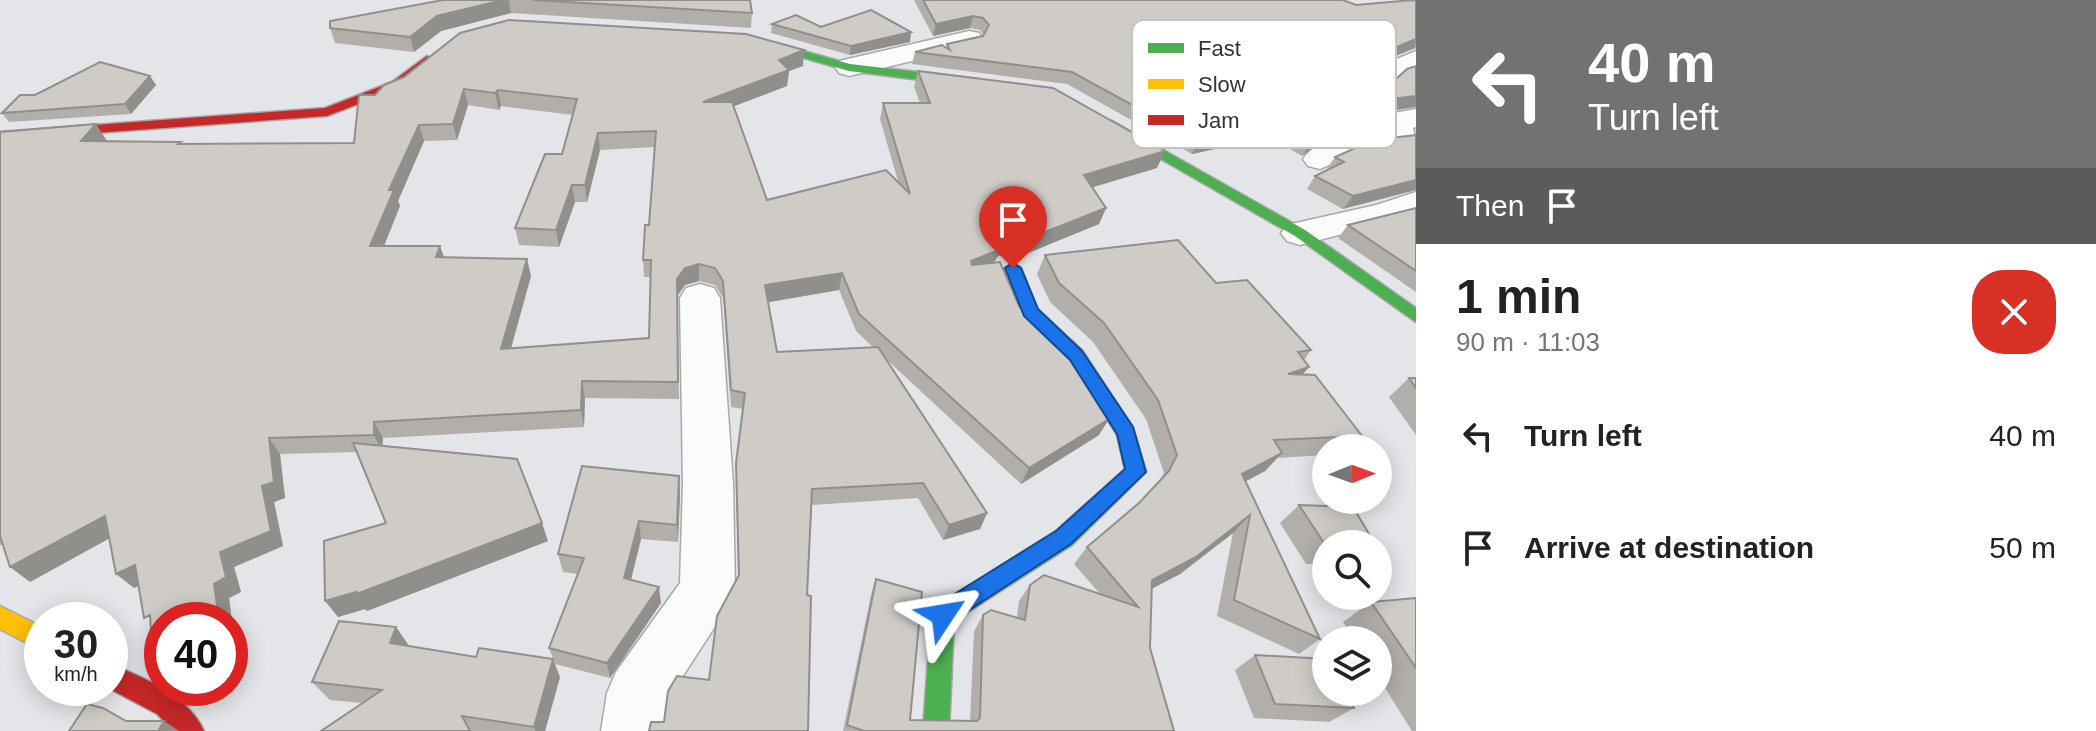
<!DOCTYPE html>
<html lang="en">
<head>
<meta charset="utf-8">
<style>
  body { margin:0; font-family:Arial,sans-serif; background:#f6f6f6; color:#222; height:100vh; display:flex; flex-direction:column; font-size:30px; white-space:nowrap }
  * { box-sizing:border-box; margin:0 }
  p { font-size:26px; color:#767676 }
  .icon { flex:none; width:44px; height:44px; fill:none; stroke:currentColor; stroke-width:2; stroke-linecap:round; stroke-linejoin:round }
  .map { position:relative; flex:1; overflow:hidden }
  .side { display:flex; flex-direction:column; background:#fff; width:680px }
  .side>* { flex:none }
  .hud { background:#717274; color:#fff; overflow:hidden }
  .needle { width:52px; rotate:89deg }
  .controls { position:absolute; left:1312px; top:434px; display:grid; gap:16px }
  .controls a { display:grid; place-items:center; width:80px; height:80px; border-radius:50%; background:#fff; box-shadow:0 4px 20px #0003; font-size:40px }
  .speed { position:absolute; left:24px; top:602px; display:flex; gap:16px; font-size:40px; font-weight:700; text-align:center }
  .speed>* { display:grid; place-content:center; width:104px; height:104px; border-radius:50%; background:#fff; box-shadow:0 4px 20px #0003; line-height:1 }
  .speed small { font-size:20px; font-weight:400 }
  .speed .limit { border:12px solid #d22; background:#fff; color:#111 }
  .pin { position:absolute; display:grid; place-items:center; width:68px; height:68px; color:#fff; margin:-82px -34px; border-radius:50% 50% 50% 0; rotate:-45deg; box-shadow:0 0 8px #0007 }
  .pin .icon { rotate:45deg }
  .me { position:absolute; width:88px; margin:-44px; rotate:57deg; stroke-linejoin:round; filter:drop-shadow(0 0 6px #0008) }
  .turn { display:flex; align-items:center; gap:28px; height:168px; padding:0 40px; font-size:36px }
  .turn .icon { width:104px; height:104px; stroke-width:2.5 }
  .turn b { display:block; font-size:56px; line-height:68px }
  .then { display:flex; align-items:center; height:76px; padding:0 40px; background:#0003; gap:16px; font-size:30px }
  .round { display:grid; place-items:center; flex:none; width:84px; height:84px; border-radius:32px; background:#f6f6f6 }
  .summary { display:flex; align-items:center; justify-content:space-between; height:136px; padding:0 40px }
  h1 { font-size:48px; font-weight:700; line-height:60px }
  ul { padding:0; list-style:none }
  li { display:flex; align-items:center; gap:24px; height:112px; padding:0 40px }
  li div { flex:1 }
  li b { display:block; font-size:30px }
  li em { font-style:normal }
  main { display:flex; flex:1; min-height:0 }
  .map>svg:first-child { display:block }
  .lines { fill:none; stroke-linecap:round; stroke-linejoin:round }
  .street-casing { stroke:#a7a8aa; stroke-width:3 }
  .fast-casing { stroke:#a7a8aa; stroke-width:3 }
  .slow-casing { stroke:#a7a8aa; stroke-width:3 }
  .jam-casing { stroke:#a7a8aa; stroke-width:3 }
  .street { fill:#fbfbfc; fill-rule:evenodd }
  .fast { fill:#4caf50; fill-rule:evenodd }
  .slow { fill:#ffc107; fill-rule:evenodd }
  .jam { fill:#c62828; fill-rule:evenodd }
  .wall { fill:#b2afab; fill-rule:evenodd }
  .shaded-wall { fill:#918f8b }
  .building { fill:#cfccc7; stroke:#918f8b; stroke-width:2; fill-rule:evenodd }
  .route { fill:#1a73e8; stroke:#114b97; stroke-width:2 }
  .key { fill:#fff; stroke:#c2c2c3; stroke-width:2 }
  .key-label { font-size:22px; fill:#333436 }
</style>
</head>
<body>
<main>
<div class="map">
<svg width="1416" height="731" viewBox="0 0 1416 731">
  <rect width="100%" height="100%" fill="#e3e5e8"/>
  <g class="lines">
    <g class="street-casing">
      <g id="street">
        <polygon points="969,31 979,33 983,39 979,45 849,76 839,73 835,67 839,61"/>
        <polygon points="1416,51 1416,71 1397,79 1388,88 1328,102 1317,99 1313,93 1317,87 1368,75 1377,67"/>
        <path d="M1416 109V127L1413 128 1416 140 1412 145 1363 150 1320 169 1308 166 1303 159C1319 136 1356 131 1381 130L1378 122 1383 115Z"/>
        <polygon points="1416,192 1416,215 1300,245 1287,241 1281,233 1287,225 1376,205"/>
        <polygon points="700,284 714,288 720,298 733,484 735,590 727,608 666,702 663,731 601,731 607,693 616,672 680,583 683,484 680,298 686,288"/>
      </g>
    </g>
    <g class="fast-casing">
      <g id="fast">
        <polygon points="746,35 850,64 976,79 982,83 976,87 849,71 742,40 742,36"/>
        <polygon points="1112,121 1305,230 1416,308 1416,322 1295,236 1107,128 1107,122"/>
        <polygon points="1013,263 1021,268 1037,309 1082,350 1133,428 1146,472 1072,545 954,621 949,731 923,731 931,615 935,607 1056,531 1125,469 1117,435 1070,360 1024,316 1005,268"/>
      </g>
    </g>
    <g class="slow-casing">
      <polygon id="slow" points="0,606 42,627 42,651 0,629"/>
    </g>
    <g class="jam-casing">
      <g id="jam">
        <polygon points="427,56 433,60 431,62 400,88 327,116 0,140 0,132 325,108 392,82"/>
        <path d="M110 664C143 677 189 696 204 731H173L157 714 108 688Z"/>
      </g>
    </g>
    <use href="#street" class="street"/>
    <use href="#fast" class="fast"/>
    <use href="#slow" class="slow"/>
    <use href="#jam" class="jam"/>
  </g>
  <g class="wall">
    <polygon points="443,0 750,0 752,13 751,28 511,13 441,31 414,52 335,43 330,28"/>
    <polygon points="914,0 1343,0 1356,5 1416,1 1416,49 1415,48 1376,64 1367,72 1320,83 1322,88 1337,92 1416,107 1385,112 1377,127 1327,137 1302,156 1269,137 1192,154 1067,84 912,64 915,52 946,48 947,44 983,35 980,30 970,28 933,36"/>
    <polygon points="772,24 821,27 910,42 850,55 771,33"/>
    <path d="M803 66 789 71 787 86 734 106 767 200 898 181 880 119 883 103H920L914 87 918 71 1157 168 1092 187 1106 208 1099 224 1023 255 1012 252 998 256 994 263 1099 435 1021 484 886 359 987 513 980 529 943 540 918 498 812 505 807 595 664 722 709 680 738 577 736 479 743 409 731 407 723 298 715 285 699 281 685 285 677 296 679 399 585 398 584 427 383 438 382 446 548 541 367 611 365 609 338 617 386 523 357 452 280 454 285 498 274 502 283 546 234 567 241 592 229 598 235 645 230 647V620L151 623 138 586 134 588 109 538 30 582 3 545H0V132L107 141 181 142 182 144 354 143 375 95ZM468 105 499 110 501 106 573 115 562 154 515 228 519 245 559 247 575 202H587L600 150 655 147 649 225 643 260 644 277H651L649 338 511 348 531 276 444 257 440 246H384L400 206 398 201 424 141 457 140ZM839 290 856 331 874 348 777 352 768 302Z"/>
    <polygon points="150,76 156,85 131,114 9,122 2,113 35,95"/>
    <polygon points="1416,135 1343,209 1307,189 1315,176 1327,171 1326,170 1335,157"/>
    <polygon points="1416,208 1416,292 1338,238 1348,225"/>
    <polygon points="1045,255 1216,283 1311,350 1304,360 1303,374 1362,436 1350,448 1326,448 1326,455 1277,458 1265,471 1245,481 1320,639 1299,654 1217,616 1233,533 1180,574 1152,589 1150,648 1174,731 843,731 871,595 876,579 910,720 970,721 974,631 983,615 1017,617 1019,601 1030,585 1100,594 1074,564 1087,547 1139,503 1159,481 1164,473 1146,419 1093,342 1050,302 1037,274"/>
    <polygon points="1409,378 1416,378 1416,435 1389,397"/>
    <polygon points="679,476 680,494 678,542 641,539 631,580 661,603 610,678 555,664 549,648 578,574 563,572 558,554"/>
    <polygon points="1299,505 1326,544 1326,564 1306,564 1280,523"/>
    <polygon points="1416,598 1416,731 1412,731 1378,677 1378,640 1354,640 1343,622 1371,602"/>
    <polygon points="396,627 409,646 560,677 545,731 321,731 362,703 330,700 312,682"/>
    <polygon points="1255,655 1354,708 1329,722 1254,718 1235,670"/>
  </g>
  <g class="shaded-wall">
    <polygon points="503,0 509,0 511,13 441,31 414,52 410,37 437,16"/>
    <polygon points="973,16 970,28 933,36 936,24"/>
    <polygon points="911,32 910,42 850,55 851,46"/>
    <polygon points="1416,39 1415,48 1376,64 1367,72 1316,84 1318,79 1324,72 1384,52"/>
    <polygon points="804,50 803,66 789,71 787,86 703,118 703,102 779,60"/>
    <polygon points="150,76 156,85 131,114 125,104"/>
    <polygon points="464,89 468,105 457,140 453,124"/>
    <polygon points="498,90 501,106 499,110 495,93"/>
    <polygon points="1416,96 1416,107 1382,112 1386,114 1377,127 1327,137 1302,156 1310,143 1336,124 1391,99"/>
    <polygon points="96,124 107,141 81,141"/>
    <polygon points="1277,124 1269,137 1192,154 1198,141"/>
    <polygon points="419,125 424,141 398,201 400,206 377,263 370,246 389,190"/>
    <polygon points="598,133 600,150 587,202 585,185"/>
    <polygon points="1165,151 1157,168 1077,192 1084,175"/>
    <polygon points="1416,180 1416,190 1343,209 1353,196"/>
    <polygon points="572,185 575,202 559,247 556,230"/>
    <polygon points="1106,208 1099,224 1023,255 1030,238"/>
    <polygon points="1018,235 1012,252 998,256 990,268 965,278 971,261 1004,239"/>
    <polygon points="440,246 446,263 436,257"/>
    <polygon points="527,259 531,276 506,366 501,349"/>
    <polygon points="699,264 699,281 685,285 677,296 679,399 677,279 685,268"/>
    <polygon points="842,273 839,290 764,303 765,285"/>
    <polygon points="1309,367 1293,386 1288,374"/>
    <polygon points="582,381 585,398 584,427 581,410"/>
    <polygon points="1109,419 1099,435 1021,484 1029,468"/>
    <polygon points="374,422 383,438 382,451 374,435"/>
    <polygon points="269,438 280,454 285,498 274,502 283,546 234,567 241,592 229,598 235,645 230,647 230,620 219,620 214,584 220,552 262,486"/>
    <polygon points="1282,453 1265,471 1226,492 1242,474"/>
    <polygon points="679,476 680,494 678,542 677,525"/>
    <polygon points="987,513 980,529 943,540 949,525"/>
    <polygon points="1250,515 1233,533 1180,574 1137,596 1152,580"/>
    <polygon points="105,516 121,532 30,582 10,567"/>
    <polygon points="639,521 641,539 627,595 624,578"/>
    <polygon points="542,523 548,541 367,611 365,609 338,617 325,601"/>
    <polygon points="135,565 151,580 134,588 116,574"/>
    <polygon points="659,587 661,603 610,678 607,663"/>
    <polygon points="396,627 409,646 390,643"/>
    <polygon points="162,657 162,667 153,661"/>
    <polygon points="553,659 560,677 545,731 536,731 534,727"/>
    <polygon points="164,721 179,731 158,731"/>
  </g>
  <g class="building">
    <polygon points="443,0 503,0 437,16 410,37 330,28 330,21"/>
    <polygon points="533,0 750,0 752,13"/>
    <polygon points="923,0 1343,0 1356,5 1413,0 1416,1 1416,39 1384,52 1375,60 1324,72 1318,79 1322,88 1337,92 1397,78 1407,69 1416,66 1416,96 1391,99 1384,108 1386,114 1336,124 1310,143 1277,124 1198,141 1072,72 915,52 942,45 950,50 947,44 983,36 989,25 983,18 973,16 936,24"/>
    <polygon points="871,10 911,32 851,46 772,24 796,15 821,27"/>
    <path d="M509 20 746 34 804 50 779 60 789 70 703 102H732L767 200 886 170 910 194 883 103H930L918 71 1053 88 1165 151 1084 175 1106 208 1030 238 1018 235 1004 239 996 251 971 261 972 265 1000 262 1019 306 1067 351 1109 419 1029 468 859 314 842 273 765 285 777 352 878 347 987 513 949 525 923 483 812 489 807 595 811 596 808 731H649L651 722H664L668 691 677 676 709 680 717 616 739 575 736 463 745 393 731 390 723 281 715 268 699 264 685 268 677 279 678 382 582 381 581 410 374 422V435L269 438 274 482 262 486 271 531 220 552 226 577 214 584 219 620H162V657L153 661 150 615 144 618 135 565 116 574 105 516 10 567 0 536V132L96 124 81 141 181 142 178 144 354 143 359 95H375L384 85 404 77 460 33ZM464 89 495 93 498 90 577 99 562 154H545L515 228 556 230 572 185H585L598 133 656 131 649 225H645L643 260H651L649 338 501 349 527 259 436 257 440 246H370L394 190H389L419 125 453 124Z"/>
    <polygon points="100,62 150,76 125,104 2,113 20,95 35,95"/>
    <polygon points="1416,135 1416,180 1353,196 1315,176 1344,162 1335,157 1373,140"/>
    <polygon points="1416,208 1416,271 1348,225"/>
    <polygon points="1178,240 1216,283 1247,280 1311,350 1298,352 1309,367 1288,374 1315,375 1362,436 1274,440 1282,453 1242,474 1320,639 1234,600 1250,515 1196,557 1152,580 1150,648 1174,731 864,731 847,725 876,579 922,592 910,720 977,721 980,718 983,615 991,610 1025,620 1030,585 1044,575 1138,607 1087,547 1139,503 1169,471 1177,455 1158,400 1104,323 1059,283 1045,255"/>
    <polygon points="1409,378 1416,378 1416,388"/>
    <polygon points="353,443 517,459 542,523 354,595 356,592 325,601 324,541 386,523"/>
    <polygon points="582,466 679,476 677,525 639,521 624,578 659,587 607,663 549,648 584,558 558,554"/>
    <polygon points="1299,505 1353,507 1375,544 1326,544 1326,546"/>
    <polygon points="1416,598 1416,668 1371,602"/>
    <polygon points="339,621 396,627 390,643 476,657 479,648 553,659 534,727 462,716 470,731 321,731 382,690 312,682"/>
    <polygon points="1255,655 1326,659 1326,692 1346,692 1354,708 1275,704"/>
    <polygon points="87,704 103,708 126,721 164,721 158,731 69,731"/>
  </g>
  <polygon class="route" points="1013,263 1021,268 1038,309 1082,351 1133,427 1146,472 1071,544 943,627 934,623 931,615 934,607 1056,531 1125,469 1117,434 1070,360 1024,316 1005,268"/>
  <rect x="1132" y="20" width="264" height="128" rx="12" class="key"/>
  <rect x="1148" y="43" width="36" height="10" fill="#4caf50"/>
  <rect x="1148" y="79" width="36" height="10" fill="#ffc107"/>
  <rect x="1148" y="115" width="36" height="10" fill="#c62828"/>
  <g class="key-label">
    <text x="1198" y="56">Fast</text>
    <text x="1198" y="92">Slow</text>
    <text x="1198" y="128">Jam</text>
  </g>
</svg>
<div class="controls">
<a><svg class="needle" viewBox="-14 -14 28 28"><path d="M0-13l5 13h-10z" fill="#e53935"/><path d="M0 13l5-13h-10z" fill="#767676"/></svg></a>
<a><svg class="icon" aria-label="search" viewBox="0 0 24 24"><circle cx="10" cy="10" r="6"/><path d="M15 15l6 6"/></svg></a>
<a><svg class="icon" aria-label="layers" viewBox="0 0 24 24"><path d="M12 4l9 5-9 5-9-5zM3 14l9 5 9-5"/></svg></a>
</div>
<div class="speed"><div>30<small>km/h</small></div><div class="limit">40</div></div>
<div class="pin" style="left:1013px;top:268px;background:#d93025"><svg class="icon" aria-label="arrive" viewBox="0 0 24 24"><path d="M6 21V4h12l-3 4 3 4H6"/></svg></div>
<svg class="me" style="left:943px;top:615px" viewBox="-20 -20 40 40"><path d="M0-17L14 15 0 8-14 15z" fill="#1a73e8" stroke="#fff" stroke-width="4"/></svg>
</div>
<section class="side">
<div class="hud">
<div class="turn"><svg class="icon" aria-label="left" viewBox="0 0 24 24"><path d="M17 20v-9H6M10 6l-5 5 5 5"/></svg><div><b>40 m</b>Turn left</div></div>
<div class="then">Then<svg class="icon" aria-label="arrive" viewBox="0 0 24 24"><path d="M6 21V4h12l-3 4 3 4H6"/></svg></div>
</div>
<div class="summary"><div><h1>1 min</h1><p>90 m · 11:03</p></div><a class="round" style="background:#d93025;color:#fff"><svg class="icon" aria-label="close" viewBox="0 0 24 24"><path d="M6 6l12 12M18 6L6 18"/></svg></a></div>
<ul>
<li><svg class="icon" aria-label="left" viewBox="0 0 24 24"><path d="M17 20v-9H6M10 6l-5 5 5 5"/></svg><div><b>Turn left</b></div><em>40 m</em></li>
<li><svg class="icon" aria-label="arrive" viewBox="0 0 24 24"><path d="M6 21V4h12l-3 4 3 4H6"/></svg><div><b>Arrive at destination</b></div><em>50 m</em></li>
</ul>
</section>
</main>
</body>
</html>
